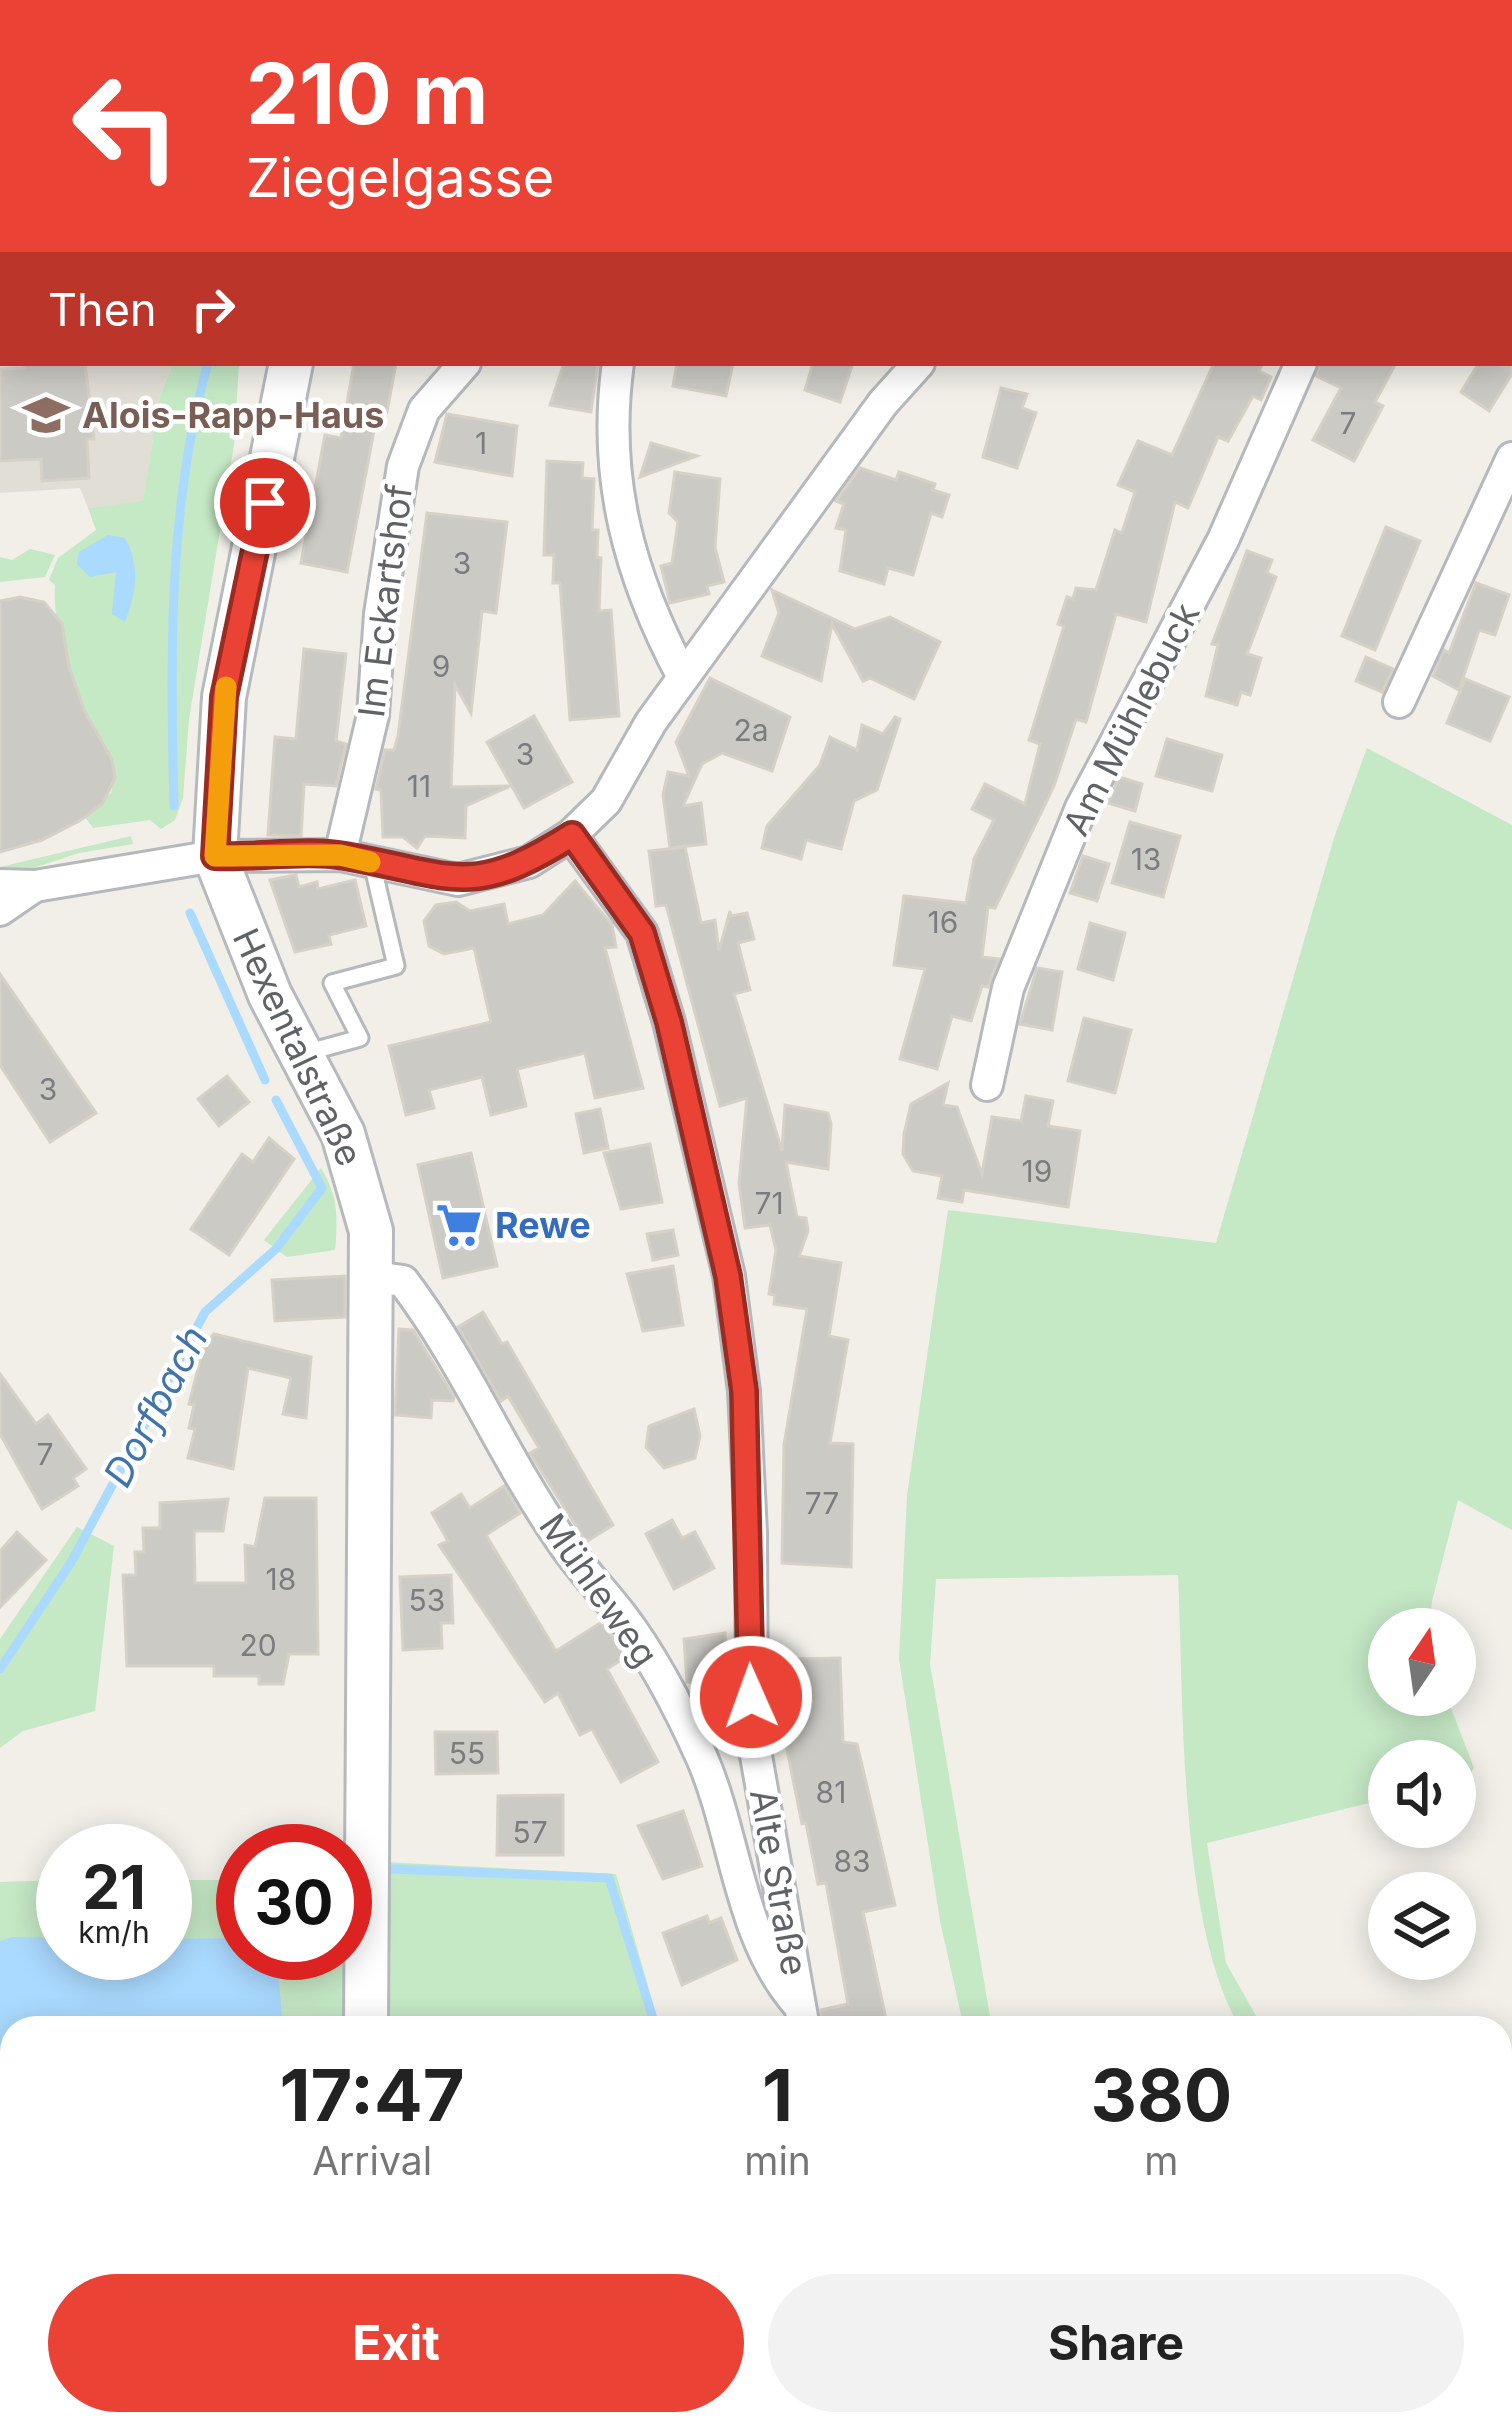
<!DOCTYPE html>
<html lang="en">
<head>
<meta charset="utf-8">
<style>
  body { margin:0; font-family:Inter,sans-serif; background:#f2f2f2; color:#222; height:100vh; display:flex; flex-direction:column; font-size:45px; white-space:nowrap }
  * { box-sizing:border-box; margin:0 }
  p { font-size:39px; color:#767676 }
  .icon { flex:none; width:66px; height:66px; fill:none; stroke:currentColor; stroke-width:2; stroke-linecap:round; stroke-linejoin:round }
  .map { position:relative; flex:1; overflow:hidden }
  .drawer { position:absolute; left:0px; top:2016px; width:1512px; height:420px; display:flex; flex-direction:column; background:#fff; border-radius:36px 36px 0 0; box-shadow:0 6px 30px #0003 }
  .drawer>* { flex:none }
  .guide { position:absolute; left:0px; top:0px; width:1512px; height:366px; box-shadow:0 6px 30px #0003; background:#ea4335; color:#fff; overflow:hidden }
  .needle { width:78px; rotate:13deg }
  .fabs { position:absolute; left:1368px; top:1608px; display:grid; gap:24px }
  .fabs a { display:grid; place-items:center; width:108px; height:108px; border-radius:50%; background:#fff; box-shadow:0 6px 30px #0003; font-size:60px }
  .speed { position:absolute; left:36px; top:1824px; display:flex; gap:24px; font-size:60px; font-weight:700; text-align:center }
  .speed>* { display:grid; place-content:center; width:156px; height:156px; border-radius:50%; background:#fff; box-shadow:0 6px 30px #0003; line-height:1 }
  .speed small { font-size:30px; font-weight:400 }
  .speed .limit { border:18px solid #d22; background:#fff; color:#111 }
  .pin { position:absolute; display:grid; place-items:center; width:102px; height:102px; color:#fff; margin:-51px; border:6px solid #fff; border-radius:50%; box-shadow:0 3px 12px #0007 }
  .me { position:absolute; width:132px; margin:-66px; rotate:358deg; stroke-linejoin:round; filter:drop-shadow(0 0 9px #0008) }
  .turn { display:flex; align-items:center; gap:42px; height:252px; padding:0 48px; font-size:54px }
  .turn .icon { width:156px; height:156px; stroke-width:2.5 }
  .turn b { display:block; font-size:84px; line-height:102px }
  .then { display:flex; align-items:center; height:114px; padding:0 48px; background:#0003; gap:24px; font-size:45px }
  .eta { display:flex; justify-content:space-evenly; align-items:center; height:204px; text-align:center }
  .eta b { font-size:72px; font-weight:700; line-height:84px }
  .cta { display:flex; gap:24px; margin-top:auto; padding:24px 48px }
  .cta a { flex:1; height:138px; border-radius:72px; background:#ea4335; color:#fff; font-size:48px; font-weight:700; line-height:138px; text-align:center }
  .cta a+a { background:#f2f2f2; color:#222 }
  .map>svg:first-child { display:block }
  .education { fill:#e1ded6 }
  .green { fill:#c5e8c5 }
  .water { fill:#aadaff }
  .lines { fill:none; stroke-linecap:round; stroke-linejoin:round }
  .stream { stroke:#aadaff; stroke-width:9 }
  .building { fill:#cccac5; stroke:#d6d1c6; stroke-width:3 }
  .service-casing { stroke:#b5b8bc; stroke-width:21 }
  .minor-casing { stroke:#b5b8bc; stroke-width:36 }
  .secondary-casing { stroke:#b6babf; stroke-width:48 }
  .service { stroke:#fff; stroke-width:15 }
  .minor { stroke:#fff; stroke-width:30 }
  .secondary { stroke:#fff; stroke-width:42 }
  .route-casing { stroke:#982c22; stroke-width:30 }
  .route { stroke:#ea4335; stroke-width:21 }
  .slow { stroke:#f59e0b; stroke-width:21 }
  .labels { text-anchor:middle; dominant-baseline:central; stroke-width:9; stroke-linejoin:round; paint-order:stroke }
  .number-label { font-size:30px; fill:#7a7d7f }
  .education-label { font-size:36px; font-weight:bold; fill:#785e54; stroke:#fff; text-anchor:start }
  .street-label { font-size:36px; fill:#5f6368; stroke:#fff }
  .shop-label { font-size:36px; font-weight:bold; fill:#366cbe; stroke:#fff; text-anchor:start }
  .water-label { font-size:39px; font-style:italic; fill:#4174aa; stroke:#fff }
</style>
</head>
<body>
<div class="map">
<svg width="1512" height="2436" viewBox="0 0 1512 2436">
  <rect width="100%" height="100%" fill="#f1efe8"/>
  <polygon class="education" points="0,248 3,363 173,363 160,396 143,502 88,508 80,488 0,493"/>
  <g class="green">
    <polygon points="0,0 327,0 3,3 0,248"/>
    <path d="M173 363H239L234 445 189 719 183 798 175 820 161 829 150 820 93 828 85 817 111 793C119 761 99 742 86 714 69 678 52 623 55 585L49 580 58 558 96 530 88 508 143 501 160 396Z"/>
    <polygon points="30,549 55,555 45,577 0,582 0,557 12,560"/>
    <path d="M1367 748 1512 825V1530L1458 1500 1432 1601 1430 1629H1389V1695H1446L1474 1768 1467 1778 1455 1782V1761H1389V1798L1207 1843 1226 1963 1263 2028H1240C1178 1921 1184 1701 1178 1575L936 1579 930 1664 992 2028H964L940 1921 899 1659 907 1496 948 1210 1216 1243 1334 838Z"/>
    <polygon points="131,836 133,844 79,853 0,879 0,867"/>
    <path d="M321 1168C338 1195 338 1218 335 1250L287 1257 264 1240Z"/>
    <polygon points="77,1527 114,1546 95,1711 23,1731 0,1748 0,1639"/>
    <polygon points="345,1860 616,1874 660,2028 12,2028 12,2424 1260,2424 1259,2436 0,2436 0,1882 63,1880 63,1953 165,1953 165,1880 243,1880 243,1953 345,1953"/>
    <polygon points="1512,2221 1512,2269 1500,2274 1500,2226"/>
    <polygon points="1266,2424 1335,2424 1334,2436 1265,2436"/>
  </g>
  <g class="water">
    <path d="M108 535 125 538C141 566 136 593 125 622L112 614 116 572 90 577 77 564 79 552Z"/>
    <polygon points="12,1937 63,1938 63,1953 165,1953 165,1939 238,1938 243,1953 267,1953 278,1970 283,2028 12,2028 12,2115 0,2094 0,1941"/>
    <polygon points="87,2424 277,2424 276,2436 91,2436"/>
  </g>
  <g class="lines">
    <g class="stream">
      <polyline points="301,3 302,0"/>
      <path d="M174 806C170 659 168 505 208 363"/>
      <polyline points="190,913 265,1080"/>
      <polyline points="0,1669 70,1564 205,1312 276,1249 322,1188 276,1100"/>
      <polyline points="393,1869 609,1878 656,2028"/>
      <polyline points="1500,2261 1512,2255"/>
      <polyline points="0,2293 12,2389"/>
      <polyline points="15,2424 16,2436"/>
      <polyline points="555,2436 561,2424"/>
      <polyline points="1143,2436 1172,2424"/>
    </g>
  </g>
  <g class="building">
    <polygon points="24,363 85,363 94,439 87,439 89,478 42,481 41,459 0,461 0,369 24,368"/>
    <polygon points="354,363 396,363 387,412 378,410 347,572 301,563 325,435 341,438"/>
    <polygon points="564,363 598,363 591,412 550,405"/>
    <polygon points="677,363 733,363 726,396 673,386"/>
    <polygon points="813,363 853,363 840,402 805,390"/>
    <polygon points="1214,363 1263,363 1259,371 1271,377 1261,400 1253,396 1228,441 1218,437 1188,508 1175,502 1146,622 1116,614 1086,722 1076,719 1054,786 995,908 988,907 982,957 999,959 988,987 982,986 971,1021 952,1016 937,1069 900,1059 925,969 894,965 904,896 966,903 974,859 994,820 972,809 985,784 1025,804 1040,744 1029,740 1064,626 1058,624 1067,597 1073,599 1076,588 1096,590 1115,530 1122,533 1135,492 1118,485 1138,441 1172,455"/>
    <polygon points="1320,363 1396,363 1375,402 1383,406 1354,461 1313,440 1341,388 1316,376"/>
    <polygon points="1479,363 1512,363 1512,374 1489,411 1461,392"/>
    <polygon points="1001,388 1027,394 1022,408 1036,413 1017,468 983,457"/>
    <polygon points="447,414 517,426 512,476 435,462"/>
    <polygon points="651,443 697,456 640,477"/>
    <polygon points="547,461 583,463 582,478 594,479 592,530 598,530 597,557 601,558 599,611 611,610 619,716 570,720 560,583 553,583 554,555 544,555"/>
    <polygon points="860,468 896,480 899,472 935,484 933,490 949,495 942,517 931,513 913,575 888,568 884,584 840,571 846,530 836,528 844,504 836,501"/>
    <polygon points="675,472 720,479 715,547 724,582 707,586 709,594 670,603 661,566 672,563 678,522 669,513"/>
    <polygon points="427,513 507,522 496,613 482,611 471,713 455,685 451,787 510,786 466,806 465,838 425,836 417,848 403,837 383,837 381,790 376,789 385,750 394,750 398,736"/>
    <polygon points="1386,527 1420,541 1375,650 1342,636"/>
    <polygon points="1247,551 1272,560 1267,573 1276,577 1247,654 1261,658 1250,695 1241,692 1237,705 1206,696 1218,645 1212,644"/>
    <polygon points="1476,583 1509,595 1495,635 1479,630 1459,690 1433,676 1444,650 1449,653"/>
    <polygon points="772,590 855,629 890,617 940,642 914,699 870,678 863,681 832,624 821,681 762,656 779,613"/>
    <polygon points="20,597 44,602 62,624 69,667 85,712 112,760 115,778 103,803 81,820 42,840 0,852 0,601"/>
    <polygon points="304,649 346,654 336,741 346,744 336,786 304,784 301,836 268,835 275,737 296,739"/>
    <polygon points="1366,657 1393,669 1382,692 1356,681"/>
    <polygon points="710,678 790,717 772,771 722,753 702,764 683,806 701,803 706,844 670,848 663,795 668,772 689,776 676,742"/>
    <polygon points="1465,679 1509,697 1490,741 1447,723"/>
    <polygon points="534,716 572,782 524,808 487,742"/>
    <polygon points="895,717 900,719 877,790 854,801 841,849 806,840 801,859 762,848 767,826 820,765 830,737 857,750 862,725 883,734"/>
    <polygon points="1167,739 1222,755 1212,791 1156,776"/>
    <polygon points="1119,777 1142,784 1135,811 1108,803"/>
    <polygon points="1130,822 1180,836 1163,897 1112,883"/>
    <polygon points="685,847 701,923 715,920 719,951 730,911 731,916 747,913 754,939 738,943 750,990 734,994 782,1151 785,1105 828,1113 831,1124 828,1169 786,1162 797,1217 806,1218 808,1231 799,1256 841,1263 829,1336 848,1340 830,1443 853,1444 851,1567 782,1563 784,1445 807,1309 774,1304 775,1295 769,1294 776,1250 770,1225 745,1228 739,1183 747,1098 720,1106 666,905 656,906 649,851"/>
    <polygon points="1083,856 1109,864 1097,901 1070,893"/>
    <polygon points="296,875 299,887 317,882 318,889 355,880 366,926 329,935 331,944 295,952 270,880"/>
    <polygon points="575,881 612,925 616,947 605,948 643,1088 595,1098 585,1053 517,1069 526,1106 491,1115 482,1077 429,1090 434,1108 406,1115 389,1046 491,1022 474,948 444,954 429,946 424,921 436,905 456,902 470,911 504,904 508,924 543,915"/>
    <polygon points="1090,923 1125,933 1113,980 1078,969"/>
    <polygon points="1037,968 1062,972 1052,1030 1020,1024"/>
    <polygon points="0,974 96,1113 50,1142 0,1065"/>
    <polygon points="1084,1018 1131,1030 1115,1093 1068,1081"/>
    <polygon points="227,1076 249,1102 219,1126 198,1099"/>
    <polygon points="948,1083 943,1105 957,1107 982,1174 992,1117 1021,1121 1026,1096 1053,1101 1048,1126 1080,1131 1068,1207 964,1190 962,1202 938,1198 942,1176 913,1171 903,1154 904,1134 911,1104"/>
    <polygon points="600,1109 608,1148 584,1153 576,1114"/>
    <polygon points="269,1138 294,1159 229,1255 191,1229 242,1154 253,1162"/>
    <polygon points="650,1144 662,1202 621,1209 604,1153"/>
    <polygon points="471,1153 497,1266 443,1278 418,1165"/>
    <polygon points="673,1230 678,1255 653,1260 647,1234"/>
    <polygon points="673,1266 683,1325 643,1331 627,1274"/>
    <polygon points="345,1276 345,1317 275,1321 272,1280"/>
    <polygon points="483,1312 502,1344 507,1342 613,1525 586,1542 530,1453 539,1448 508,1396 501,1401 458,1327"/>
    <polygon points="399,1329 413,1330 454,1397 453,1401 432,1400 431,1418 395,1415"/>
    <polygon points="214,1334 311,1357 306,1418 283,1414 291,1378 248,1368 233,1469 188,1458 195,1429 189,1428 194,1405 189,1404 204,1345"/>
    <polygon points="0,1374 36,1424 48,1415 86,1469 73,1478 78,1486 42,1509 0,1434"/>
    <polygon points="694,1409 700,1436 695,1458 664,1468 646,1447 649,1426"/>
    <polygon points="504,1486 520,1513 486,1535 556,1651 602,1622 626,1657 607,1669 658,1762 621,1782 592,1729 580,1735 558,1693 545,1702 439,1545 448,1541 432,1513 461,1494 470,1508"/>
    <polygon points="265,1498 316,1498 318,1654 289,1654 283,1684 259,1684 259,1676 214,1676 214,1666 127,1666 123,1575 136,1575 135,1552 144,1552 143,1528 160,1528 160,1503 228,1499 223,1531 194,1531 195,1583 246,1583 245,1545 255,1547"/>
    <polygon points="672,1520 682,1538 695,1532 714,1568 674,1589 646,1534"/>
    <polygon points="17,1532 46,1560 0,1607 0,1551"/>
    <polygon points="451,1575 453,1623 441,1623 442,1648 403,1650 400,1577"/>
    <polygon points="725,1633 728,1686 687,1682 684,1639"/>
    <polygon points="840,1658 843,1742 857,1744 895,1905 863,1912 888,2028 823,2028 821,2010 848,2004 826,1883 818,1884 806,1823 802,1824 782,1725 771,1725 771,1699 795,1697 794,1659"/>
    <polygon points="435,1732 497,1732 498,1773 436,1774"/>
    <polygon points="563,1795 563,1855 497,1855 498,1796"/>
    <polygon points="683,1811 702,1866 663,1879 638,1826"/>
    <polygon points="707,1916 709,1923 721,1918 737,1960 682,1985 663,1933"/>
  </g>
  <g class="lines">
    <g class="service-casing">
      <g id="service">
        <polyline points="305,1053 360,1038 332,983 396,966 372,863"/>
        <polyline points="965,2424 971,2436"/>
        <polyline points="1089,2436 1124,2424"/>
      </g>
    </g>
    <g class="minor-casing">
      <g id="minor">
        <polyline points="681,3 681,0"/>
        <polyline points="1103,3 1105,0"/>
        <polyline points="1497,3 1498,0"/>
        <polyline points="1509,38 1512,37"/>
        <path d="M618 363C602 477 629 576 683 677"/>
        <polyline points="1399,702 1512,458"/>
        <polyline points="571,835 642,933 669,1022 729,1276 744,1391 751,1533 752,1733 804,2028"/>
        <polyline points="340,855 373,715 380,614 403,466 424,410 465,363"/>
        <polyline points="0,885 35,886 215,856 340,855 458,880 529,862 571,835 606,801 651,722 883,403 919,363"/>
        <polyline points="0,910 35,886"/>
        <polyline points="987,1085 1008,988 1081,808 1223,540 1301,363"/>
        <path d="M374 1277 403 1281C464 1361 502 1454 559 1537 577 1565 601 1589 621 1615 654 1658 680 1709 702 1758 736 1837 739 1935 796 2002"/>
      </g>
    </g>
    <g class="secondary-casing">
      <g id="secondary">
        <polyline points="349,3 350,0"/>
        <polyline points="291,363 224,697 215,856 270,995 343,1134 371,1231 366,2028"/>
        <polyline points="358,2436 359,2424"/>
      </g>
    </g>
    <use href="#service" class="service"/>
    <use href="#minor" class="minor"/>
    <use href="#secondary" class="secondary"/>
  </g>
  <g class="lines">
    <g class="route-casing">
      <path id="route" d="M265 503 224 697 215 856C257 858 305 849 345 856 452 875 470 900 572 835L642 933 669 1022 728 1276 744 1391 751 1697"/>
    </g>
    <use href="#route" class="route"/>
    <polyline class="slow" points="226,687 215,856 340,855 370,862"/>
  </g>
  <defs>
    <g id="school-bare" transform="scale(3.6)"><path d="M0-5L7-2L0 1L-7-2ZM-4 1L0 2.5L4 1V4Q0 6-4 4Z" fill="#8d6e63" stroke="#fff" stroke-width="2.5" paint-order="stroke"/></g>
    <g id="supermarket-bare" transform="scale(3.6)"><path d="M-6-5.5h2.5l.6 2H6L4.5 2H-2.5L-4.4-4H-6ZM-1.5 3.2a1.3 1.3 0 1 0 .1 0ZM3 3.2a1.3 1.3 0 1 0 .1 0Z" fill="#3f7fe0" stroke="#fff" stroke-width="2.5" paint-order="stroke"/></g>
  </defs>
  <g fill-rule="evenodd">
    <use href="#school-bare" x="46" y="415"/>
    <use href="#supermarket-bare" x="459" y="1225"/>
  </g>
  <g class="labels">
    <g class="number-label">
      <text x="1348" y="423">7</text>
      <text x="481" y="443">1</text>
      <text x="462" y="563">3</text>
      <text x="441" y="666">9</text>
      <text x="751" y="730">2a</text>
      <text x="525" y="754">3</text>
      <text x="419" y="786">11</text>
      <text x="1146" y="859">13</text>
      <text x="943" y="922">16</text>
      <text x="48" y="1089">3</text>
      <text x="1037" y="1171">19</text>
      <text x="769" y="1203">71</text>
      <text x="45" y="1454">7</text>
      <text x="822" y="1503">77</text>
      <text x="281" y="1579">18</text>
      <text x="427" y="1600">53</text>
      <text x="258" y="1645">20</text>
      <text x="467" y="1753">55</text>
      <text x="831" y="1792">81</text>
      <text x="530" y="1832">57</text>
      <text x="852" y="1861">83</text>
    </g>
    <g class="education-label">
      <text x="82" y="415">Alois-Rapp-Haus</text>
    </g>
    <g class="street-label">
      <text transform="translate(385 601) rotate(-83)">Im Eckartshof</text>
      <text transform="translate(1131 719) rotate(-63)">Am Mühlebuck</text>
      <text transform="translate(298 1047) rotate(65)">Hexentalstraße</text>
      <text transform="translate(599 1590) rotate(55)">Mühleweg</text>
      <text transform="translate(779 1882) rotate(80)">Alte Straße</text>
    </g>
    <g class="shop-label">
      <text x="495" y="1225">Rewe</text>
    </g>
    <g class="water-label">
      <text transform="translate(155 1406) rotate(-62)">Dorfbach</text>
    </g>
  </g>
</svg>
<div class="fabs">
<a><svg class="needle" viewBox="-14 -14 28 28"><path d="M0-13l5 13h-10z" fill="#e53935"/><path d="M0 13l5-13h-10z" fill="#767676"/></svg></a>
<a><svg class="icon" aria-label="sound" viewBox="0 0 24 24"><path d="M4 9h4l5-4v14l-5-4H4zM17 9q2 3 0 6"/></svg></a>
<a><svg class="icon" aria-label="layers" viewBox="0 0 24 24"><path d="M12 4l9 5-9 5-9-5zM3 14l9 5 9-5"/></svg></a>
</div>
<div class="speed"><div>21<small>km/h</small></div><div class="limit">30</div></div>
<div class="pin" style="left:265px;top:503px;background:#d93025"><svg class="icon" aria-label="arrive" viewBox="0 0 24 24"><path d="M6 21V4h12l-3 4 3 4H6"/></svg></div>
<svg class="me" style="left:751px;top:1697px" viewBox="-20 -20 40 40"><circle r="17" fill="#ea4335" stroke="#fff" stroke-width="3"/><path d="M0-11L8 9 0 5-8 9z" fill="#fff"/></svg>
<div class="guide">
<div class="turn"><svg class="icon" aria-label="left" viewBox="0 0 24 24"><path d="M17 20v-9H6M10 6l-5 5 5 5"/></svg><div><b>210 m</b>Ziegelgasse</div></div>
<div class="then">Then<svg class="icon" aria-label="right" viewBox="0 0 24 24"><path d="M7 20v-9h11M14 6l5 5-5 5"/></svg></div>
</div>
<section class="drawer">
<div class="eta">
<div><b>17:47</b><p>Arrival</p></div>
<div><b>1</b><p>min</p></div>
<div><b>380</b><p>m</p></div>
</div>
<div class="cta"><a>Exit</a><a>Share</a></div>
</section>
</div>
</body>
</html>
